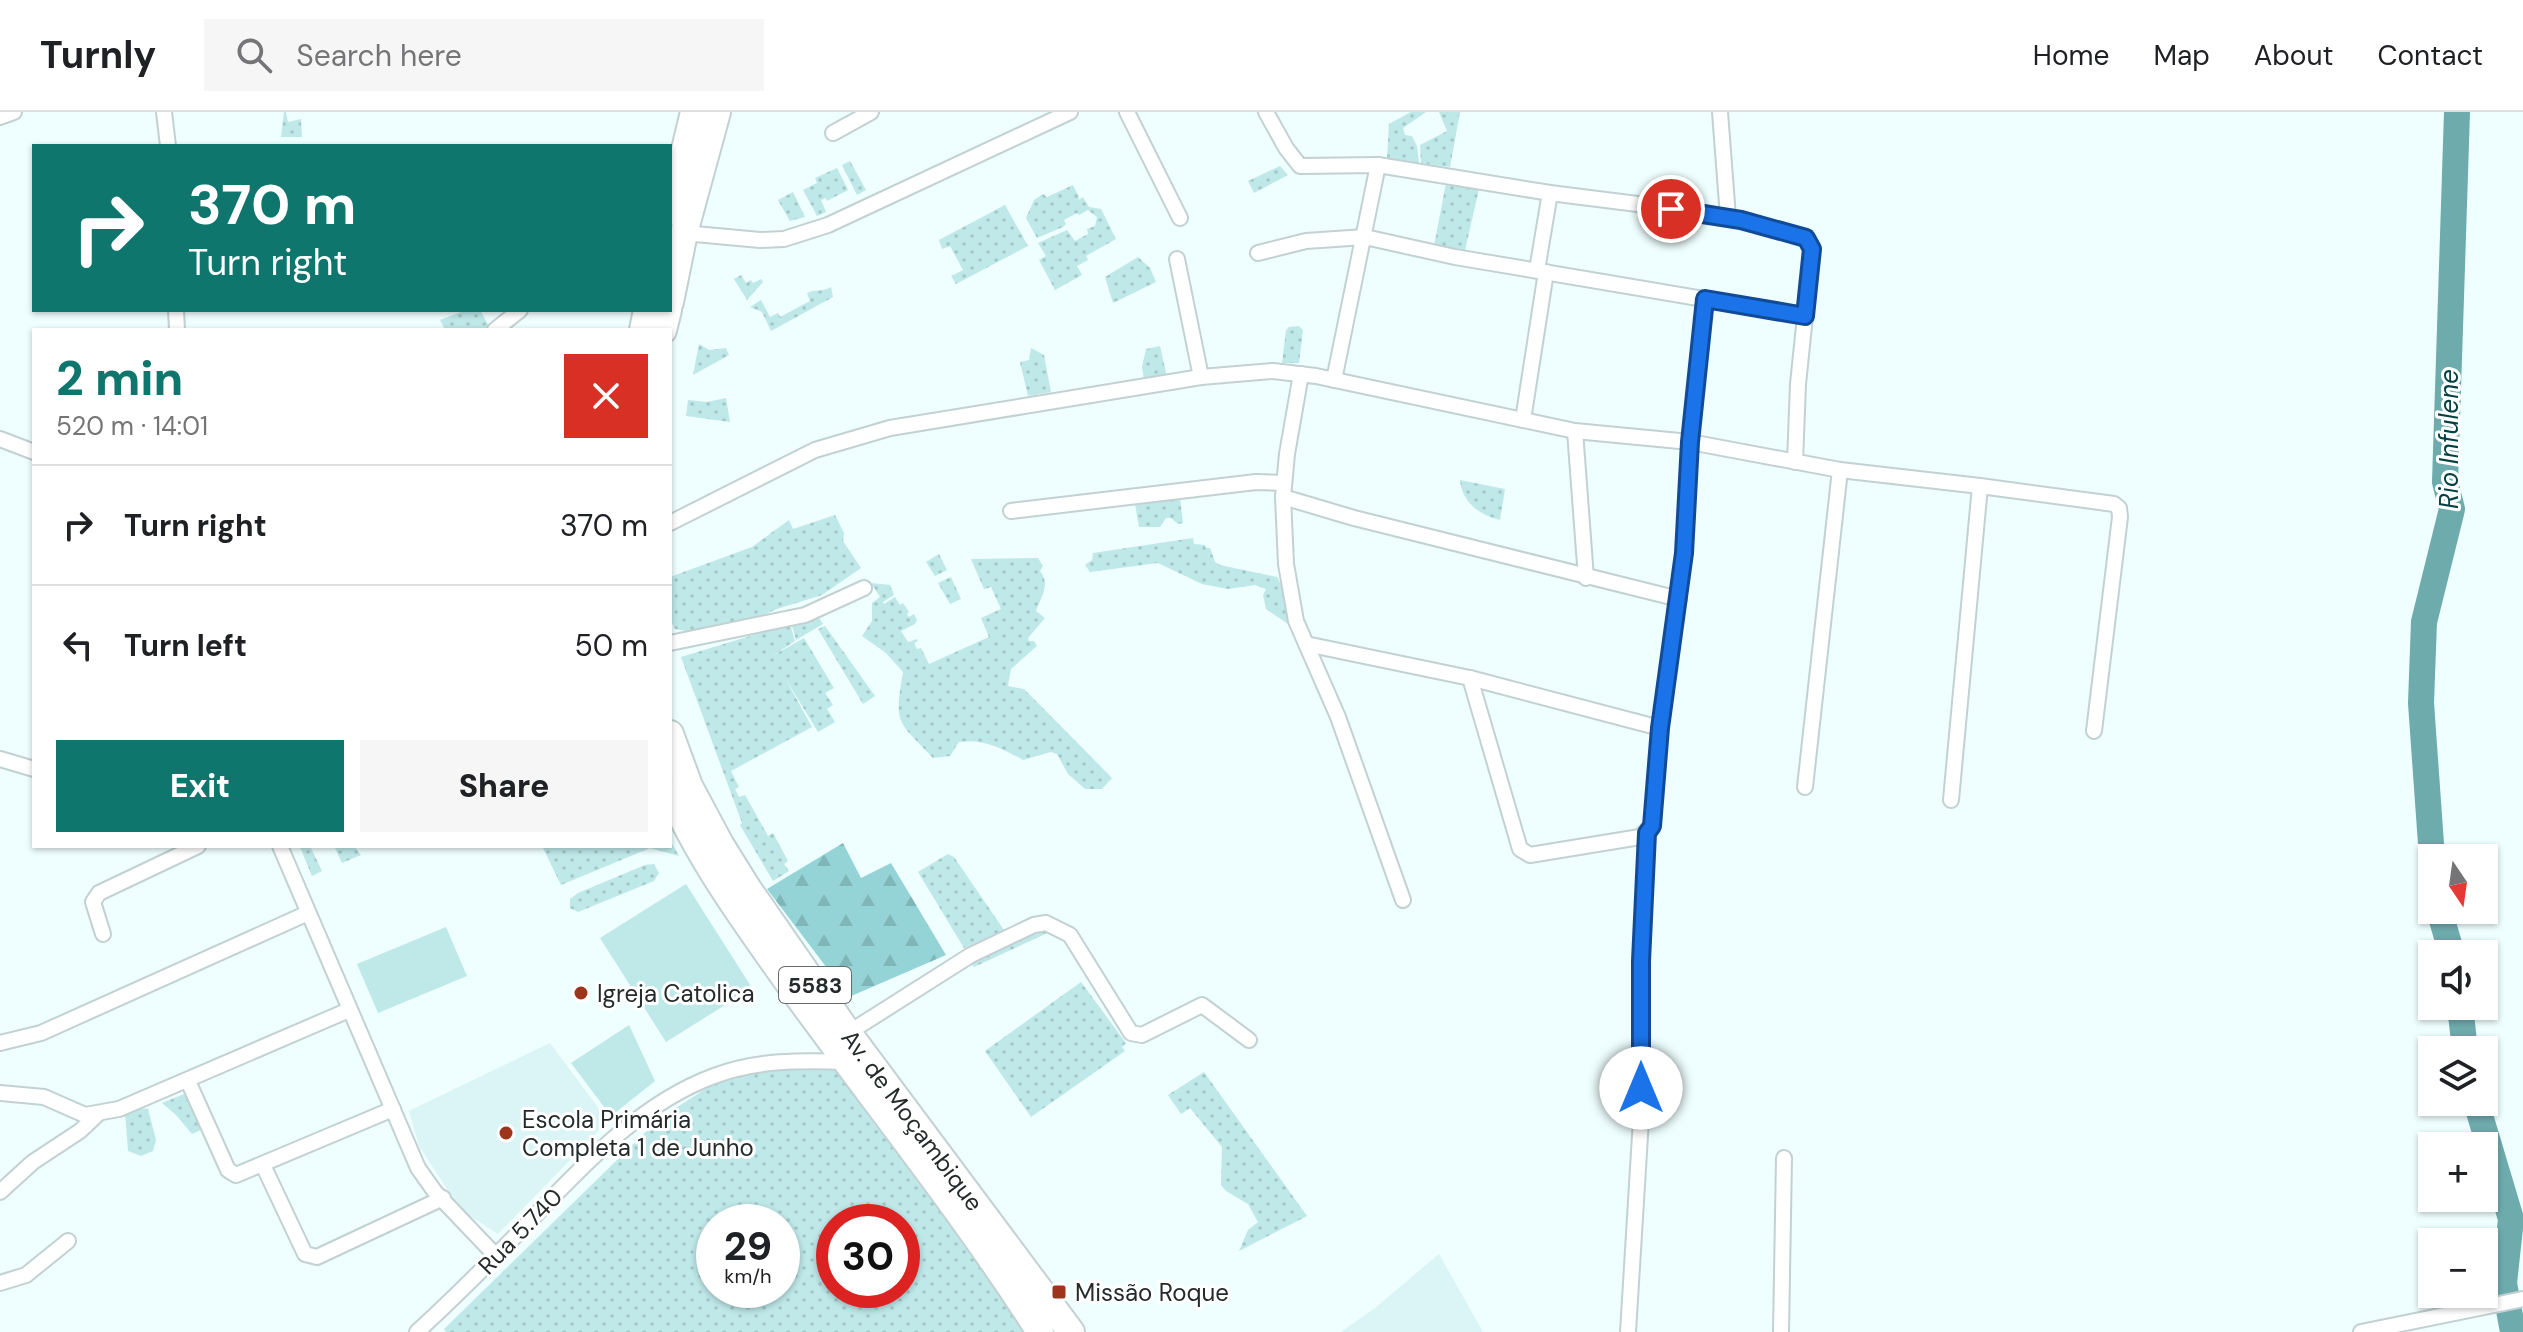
<!DOCTYPE html>
<html lang="en">
<head>
<meta charset="utf-8">
<style>
  body { margin:0; font-family:"DM Sans",sans-serif; background:#f6f6f6; color:#202124; height:100vh; display:flex; flex-direction:column; font-size:30px; white-space:nowrap }
  * { box-sizing:border-box; margin:0 }
  p { font-size:26px; color:#757577 }
  .icon { flex:none; width:44px; height:44px; fill:none; stroke:currentColor; stroke-width:2; stroke-linecap:round; stroke-linejoin:round }
  .map { position:relative; flex:1; overflow:hidden }
  .side { position:absolute; left:32px; top:216px; width:640px; height:520px; display:flex; flex-direction:column; background:#fff; border-radius:0px; box-shadow:0 2px 6px #0004 }
  .side>* { flex:none }
  .banner { position:absolute; left:32px; top:32px; width:640px; height:168px; border-radius:0px; box-shadow:0 2px 6px #0004; background:#0f766e; color:#fff; overflow:hidden }
  .needle { width:52px; rotate:167deg }
  .buttons { position:absolute; left:2418px; top:732px; display:grid; gap:16px }
  .buttons a { display:grid; place-items:center; width:80px; height:80px; border-radius:0px; background:#fff; box-shadow:0 2px 6px #0004; font-size:40px }
  .speed { position:absolute; left:696px; top:1092px; display:flex; gap:16px; font-size:40px; font-weight:700; text-align:center }
  .speed>* { display:grid; place-content:center; width:104px; height:104px; border-radius:50%; background:#fff; box-shadow:0 2px 6px #0004; line-height:1 }
  .speed small { font-size:20px; font-weight:400 }
  .speed .limit { border:12px solid #d22; background:#fff; color:#111 }
  .pin { position:absolute; display:grid; place-items:center; width:68px; height:68px; color:#fff; margin:-34px; border:4px solid #fff; border-radius:50%; box-shadow:0 2px 8px #0007 }
  .me { position:absolute; width:88px; margin:-44px; rotate:0deg; stroke-linejoin:round; filter:drop-shadow(0 0 6px #0008) }
  .turn { display:flex; align-items:center; gap:28px; height:168px; padding:0 24px; font-size:36px }
  .turn .icon { width:104px; height:104px; stroke-width:2.5 }
  .turn b { display:block; font-size:56px; line-height:68px }
  .round { display:grid; place-items:center; flex:none; width:84px; height:84px; border-radius:0px; background:#f6f6f6 }
  .head { display:flex; align-items:center; justify-content:space-between; height:136px; padding:0 24px }
  h1 { font-size:48px; font-weight:800; line-height:60px; color:#0f766e }
  .button { display:flex; gap:16px; margin-top:auto; padding:16px 24px }
  .button a { flex:1; height:92px; border-radius:0px; background:#0f766e; color:#fff; font-size:32px; font-weight:800; line-height:92px; text-align:center }
  .button a+a { background:#f6f6f6; color:#202124 }
  ul { padding:0; list-style:none }
  li { display:flex; align-items:center; gap:24px; height:120px; padding:0 24px; border-top:2px solid #e0e0e0 }
  li div { flex:1 }
  li b { display:block; font-size:30px }
  li em { font-style:normal }
  header { display:flex; align-items:center; gap:48px; box-sizing:border-box; height:112px; padding:0 40px; background:#fff; border-bottom:2px solid #e0e0e0 }
  header strong { font-size:38px }
  nav { display:flex; gap:44px; margin-inline-start:auto; font-size:28px }
  .search { width:560px; height:72px; background:#f6f6f6; display:flex; align-items:center; gap:20px; box-sizing:border-box; padding:0 28px; border-radius:0px; color:#757577; font-size:30px }
  .map>svg:first-child { display:block }
  .built { fill:#dbf4f5 }
  .grass { fill:url(#grass-dots); fill-rule:evenodd }
  .forest { fill:url(#forest-firs) }
  .park { fill:#bfe8e9 }
  .lines { fill:none; stroke-linecap:round; stroke-linejoin:round }
  .river { stroke:#6eabad; stroke-width:26 }
  .street-casing { stroke:#c2d1d2; stroke-width:18 }
  .highway-casing { stroke:#c2d1d2; stroke-width:30 }
  .street { stroke:#fff; stroke-width:14 }
  .highway { stroke:#fff; stroke-width:26 }
  .route-casing { stroke:#114b97; stroke-width:20 }
  .route { stroke:#1a73e8; stroke-width:14 }
  .poi-dot { fill:#9d341b; stroke:#fff; stroke-width:3 }
  .labels { text-anchor:middle; dominant-baseline:central; stroke-width:6; stroke-linejoin:round; paint-order:stroke }
  .shield { fill:#fff; stroke:#666b6b; stroke-width:2 }
  .shield-label { font-size:22px; font-weight:bold; fill:#252b2b }
  .poi-label { font-size:24px; fill:#252b2b; stroke:#fff; text-anchor:start }
  .street-label { font-size:24px; fill:#252b2b; stroke:#fff }
  .water-label { font-size:26px; font-style:italic; fill:#044143; stroke:#fff }
</style>
</head>
<body>
<header>
<strong>Turnly</strong>
<div class="search"><svg class="icon" aria-label="search" viewBox="0 0 24 24"><circle cx="10" cy="10" r="6"/><path d="M15 15l6 6"/></svg>Search here</div>
<nav><a>Home</a><a>Map</a><a>About</a><a>Contact</a></nav>
</header>
<div class="map">
<svg width="2523" height="1220" viewBox="0 0 2523 1220">
  <defs>
    <pattern id="grass-dots" width="8" height="8" patternUnits="userSpaceOnUse" patternTransform="scale(2)"><rect width="8" height="8" fill="#bfe8e9"/><path d="M2 2h.1M6 6h.1" fill="none" stroke="#a4c7c8" stroke-width="1.8" stroke-linecap="round"/></pattern>
    <pattern id="forest-firs" width="22" height="20" patternUnits="userSpaceOnUse" patternTransform="scale(2)"><rect width="22" height="20" fill="#95d4d6"/><path d="M5 1l3.5 6h-7zM16 11l3.5 6h-7z" fill="#80b6b8"/></pattern>
  </defs>
  <rect width="100%" height="100%" fill="#effefe"/>
  <g class="built">
    <polygon points="550,931 608,1009 498,1122 461,1098 419,1034 409,999"/>
    <polygon points="1439,1142 1483,1220 1341,1220 1375,1196"/>
  </g>
  <g class="grass">
    <polygon points="284,0 286,0 288,10 301,7 302,25 281,25"/>
    <polygon points="1411,0 1426,0 1403,16 1405,23 1412,24 1417,34 1419,51 1387,46 1389,12"/>
    <polygon points="1439,0 1460,0 1450,55 1421,51 1420,33 1447,19"/>
    <polygon points="850,49 866,78 857,83 842,53"/>
    <polygon points="1280,54 1288,63 1254,81 1248,69"/>
    <polygon points="837,56 848,78 827,89 826,86 821,88 826,100 817,104 803,78 817,71 815,66"/>
    <polygon points="1446,71 1479,77 1464,143 1434,134"/>
    <polygon points="1073,73 1079,85 1078,88 1083,85 1089,95 1101,97 1116,127 1086,144 1088,148 1077,154 1082,163 1055,178 1039,148 1046,144 1038,131 1067,118 1075,129 1088,122 1087,117 1095,114 1097,105 1088,98 1079,103 1077,101 1064,108 1066,112 1063,115 1037,126 1026,106 1034,88 1043,82 1047,85"/>
    <polygon points="793,80 805,105 790,109 778,88"/>
    <polygon points="1005,93 1028,134 956,172 951,164 963,158 950,134 942,137 939,128"/>
    <polygon points="1138,145 1150,156 1156,170 1113,191 1105,165"/>
    <polygon points="741,163 746,171 751,168 753,171 761,167 763,170 747,188 734,167"/>
    <path d="M831 175 833 185 771 219 762 200 750 195 761 188 770 205 778 201 780 205 810 189 807 181C815 177 823 180 831 175Z"/>
    <polygon points="466,198 480,198 490,216 487,218 445,218 440,208"/>
    <polygon points="1299,214 1303,218 1299,251 1282,251 1286,218 1289,215"/>
    <polygon points="699,232 709,238 726,236 729,243 693,263"/>
    <polygon points="1160,234 1167,265 1144,268 1142,255 1146,237"/>
    <polygon points="1031,236 1044,243 1051,280 1028,284 1020,250 1029,248"/>
    <polygon points="726,286 730,310 686,304 688,288 707,290"/>
    <path d="M1460 368 1505 377 1500 408C1479 403 1462 390 1460 368Z"/>
    <polygon points="1180,386 1183,411 1178,412 1171,406 1166,406 1160,415 1139,415 1135,392"/>
    <polygon points="835,403 844,421 843,429 861,456 822,483 777,497 759,505 702,522 675,517 670,507 670,465 752,435 789,408 793,417"/>
    <polygon points="1193,426 1194,432 1205,433 1206,436 1210,436 1215,450 1220,453 1277,465 1284,478 1294,516 1266,497 1263,483 1266,477 1255,473 1228,477 1202,472 1158,451 1090,460 1085,453 1092,448 1093,441"/>
    <polygon points="939,442 947,458 935,464 926,450"/>
    <path d="M1038 446 1043 454 1040 459C1051 472 1041 485 1036 499L1045 506 1028 526 1029 529H1034L1037 534 1011 557 1008 574 1024 577 1112 666 1102 677H1085L1068 662 1057 642 1051 640 1023 648C1004 637 982 626 959 630L950 644 933 646C897 608 894 613 903 560L886 541 862 524 872 509V491L880 485 871 471 890 473 894 483 883 490 884 492 895 485 900 493 903 491 909 500 907 502 909 505 914 502 917 508 915 512 901 519 908 530 917 527 918 529 914 531 917 537 921 536 929 552 989 525 981 506 1001 497 991 475 984 477 971 447Z"/>
    <polygon points="951,465 961,487 950,492 938,471"/>
    <polygon points="817,503 823,512 796,528 791,510"/>
    <polygon points="790,512 795,529 772,544 804,526 834,576 825,581 833,593 827,597 835,610 818,620 785,566 812,615 731,659 739,675 735,677 739,685 745,683 768,724 773,721 788,749 784,752 789,759 773,769 740,713 742,711 681,545"/>
    <polygon points="825,514 875,584 863,592 818,517"/>
    <polygon points="670,728 679,744 650,736 561,773 542,734 670,734"/>
    <polygon points="310,734 322,759 312,764 300,735"/>
    <polygon points="334,734 354,734 361,743 342,751"/>
    <polygon points="948,742 954,745 1004,818 964,836 918,760"/>
    <polygon points="654,752 659,761 654,769 578,800 570,796 570,787 578,781 645,753"/>
    <polygon points="1044,818 1052,819 974,855 969,849 1030,819"/>
    <polygon points="1081,870 1126,931 1122,935 1125,939 1031,1005 985,939"/>
    <path d="M779 955H839L1026 1220H446L444 1217 659 1007 716 970ZM714 1110H782V1178H714ZM834 1110H902V1178H834Z"/>
    <polygon points="1204,960 1307,1104 1239,1139 1248,1118 1258,1110 1248,1092 1226,1079 1221,1073 1222,1035 1190,996 1181,1002 1168,983"/>
    <polygon points="189,980 206,1016 192,1022 176,1003 162,991"/>
    <polygon points="139,996 148,997 156,1028 153,1039 141,1044 128,1039 125,1000"/>
  </g>
  <polygon class="forest" points="843,731 861,766 891,751 946,843 849,885 767,777"/>
  <g class="park">
    <polygon points="686,772 752,876 666,930 600,826"/>
    <polygon points="446,815 467,864 378,901 357,852"/>
    <polygon points="629,913 655,969 611,1004 571,951"/>
  </g>
  <g class="lines">
    <g class="river">
      <polyline points="2432,746 2421,591 2424,510 2452,397 2445,370 2457,0"/>
      <polyline points="2439,798 2452,842"/>
      <polyline points="2460,894 2465,938"/>
      <polyline points="2476,990 2511,1107 2504,1171 2513,1220"/>
    </g>
    <g class="street-casing">
      <g id="street">
        <polyline points="164,0 168,34"/>
        <polyline points="1127,0 1180,106"/>
        <polyline points="1266,0 1286,36 1300,54 1378,53 1550,81 1701,100 1741,108 1806,126 1812,137 1798,272 1795,350"/>
        <polyline points="1720,0 1728,105"/>
        <polyline points="0,5 14,0"/>
        <polyline points="833,21 871,0"/>
        <polyline points="684,121 760,128 784,127 828,113 1070,0"/>
        <polyline points="1258,141 1306,129 1365,125 1455,145 1805,204"/>
        <polyline points="1177,147 1201,265"/>
        <polyline points="1537,158 1550,81"/>
        <polyline points="176,198 177,218"/>
        <polyline points="495,218 520,198"/>
        <polyline points="1301,262 1287,342 1283,385 1286,452 1296,509 1338,605 1403,788"/>
        <polyline points="1334,268 1378,53"/>
        <polyline points="1523,308 1546,160"/>
        <polyline points="1575,319 1586,466"/>
        <polyline points="0,327 34,340"/>
        <polyline points="1980,374 2114,392 2119,396 2120,405 2094,619"/>
        <polyline points="1283,385 1354,406 1679,487"/>
        <polyline points="1011,399 1256,370 1284,371"/>
        <polyline points="670,411 815,338 890,316 1201,265 1273,259 1316,264 1575,319 1690,330 1840,358 1980,374 1951,688"/>
        <polyline points="670,531 805,503 864,476"/>
        <polyline points="1306,532 1470,566 1660,616"/>
        <polyline points="1470,566 1520,737 1530,743 1640,725 1652,714 1660,616 1684,441 1690,330 1705,187"/>
        <polyline points="0,647 34,657"/>
        <polyline points="1805,675 1840,358"/>
        <polyline points="280,734 418,1056 435,1080 496,1144"/>
        <polyline points="103,822 93,790 99,781 198,734"/>
        <polyline points="848,921 971,843 1034,813 1046,811 1070,823 1131,921 1142,923 1202,893 1249,928"/>
        <polyline points="0,931 41,921 308,801"/>
        <polyline points="188,969 228,1058 236,1063 393,997"/>
        <polyline points="0,981 44,985 85,1003 119,997 349,898"/>
        <polyline points="263,1053 305,1142 317,1145 443,1086"/>
        <polyline points="0,1080 33,1050 80,1019 98,1002"/>
        <polyline points="0,1171 26,1163 68,1129"/>
        <path d="M417 1220C454 1186 490 1150 525 1114 580 1057 638 992 714 964 756 948 802 948 846 950"/>
        <polyline points="1628,1220 1641,1007 1641,849 1647,721"/>
        <polyline points="1781,1220 1784,1046"/>
        <polyline points="2361,1220 2523,1187"/>
      </g>
    </g>
    <g class="highway-casing">
      <g id="highway">
        <polyline points="670,100 694,0"/>
        <polyline points="670,190 684,121 717,0"/>
        <polyline points="643,218 647,198"/>
        <polyline points="663,218 668,198"/>
        <path id="s1" d="M670 622 689 674 720 732 748 777 848 921 1071 1220"/>
        <path d="M670 679C701 751 750 816 795 880 877 993 965 1102 1040 1220"/>
      </g>
    </g>
    <use href="#street" class="street"/>
    <use href="#highway" class="highway"/>
  </g>
  <g class="lines">
    <g class="route-casing">
      <polyline id="route" points="1641,976 1641,849 1647,721 1652,714 1660,616 1684,441 1690,330 1705,187 1805,204 1812,137 1806,126 1741,108 1671,97"/>
    </g>
    <use href="#route" class="route"/>
  </g>
  <g class="poi-dot">
    <circle cx="581" cy="881" r="8"/>
    <circle cx="506" cy="1021" r="8"/>
    <rect x="1051" y="1172" width="16" height="16" rx="4"/>
  </g>
  <g class="labels">
    <rect class="shield" x="779" y="855" width="72" height="36" rx="6"/>
    <g class="shield-label">
      <text x="815" y="873">5583</text>
    </g>
    <g class="poi-label">
      <text x="597" y="881">Igreja Catolica</text>
      <text x="522" y="1007">Escola Primária<tspan x="522" dy="28">Completa 1 de Junho</tspan></text>
      <text x="1075" y="1180">Missão Roque</text>
    </g>
    <g class="street-label">
      <text stroke="none"><textPath href="#s1" startOffset="458">Av. de Moçambique</textPath></text>
      <text transform="translate(520 1119) rotate(-46)">Rua 5.740</text>
    </g>
    <g class="water-label">
      <text transform="translate(2449 327) rotate(-90)">Rio Infulene</text>
    </g>
  </g>
</svg>
<div class="buttons">
<a><svg class="needle" viewBox="-14 -14 28 28"><path d="M0-13l5 13h-10z" fill="#e53935"/><path d="M0 13l5-13h-10z" fill="#757577"/></svg></a>
<a><svg class="icon" aria-label="sound" viewBox="0 0 24 24"><path d="M4 9h4l5-4v14l-5-4H4zM17 9q2 3 0 6"/></svg></a>
<a><svg class="icon" aria-label="layers" viewBox="0 0 24 24"><path d="M12 4l9 5-9 5-9-5zM3 14l9 5 9-5"/></svg></a>
<a>+</a>
<a>−</a>
</div>
<div class="speed"><div>29<small>km/h</small></div><div class="limit">30</div></div>
<div class="pin" style="left:1671px;top:97px;background:#d93025"><svg class="icon" aria-label="arrive" viewBox="0 0 24 24"><path d="M6 21V4h12l-3 4 3 4H6"/></svg></div>
<svg class="me" style="left:1641px;top:976px" viewBox="-20 -20 40 40"><circle r="19" fill="#fff"/><path d="M0-13L10 11 0 6-10 11z" fill="#1a73e8"/></svg>
<div class="banner">
<div class="turn"><svg class="icon" aria-label="right" viewBox="0 0 24 24"><path d="M7 20v-9h11M14 6l5 5-5 5"/></svg><div><b>370 m</b>Turn right</div></div>
</div>
<section class="side">
<div class="head"><div><h1>2 min</h1><p>520 m · 14:01</p></div><a class="round" style="background:#d93025;color:#fff"><svg class="icon" aria-label="close" viewBox="0 0 24 24"><path d="M6 6l12 12M18 6L6 18"/></svg></a></div>
<ul>
<li><svg class="icon" aria-label="right" viewBox="0 0 24 24"><path d="M7 20v-9h11M14 6l5 5-5 5"/></svg><div><b>Turn right</b></div><em>370 m</em></li>
<li><svg class="icon" aria-label="left" viewBox="0 0 24 24"><path d="M17 20v-9H6M10 6l-5 5 5 5"/></svg><div><b>Turn left</b></div><em>50 m</em></li>
</ul>
<div class="button"><a>Exit</a><a>Share</a></div>
</section>
</div>
</body>
</html>
